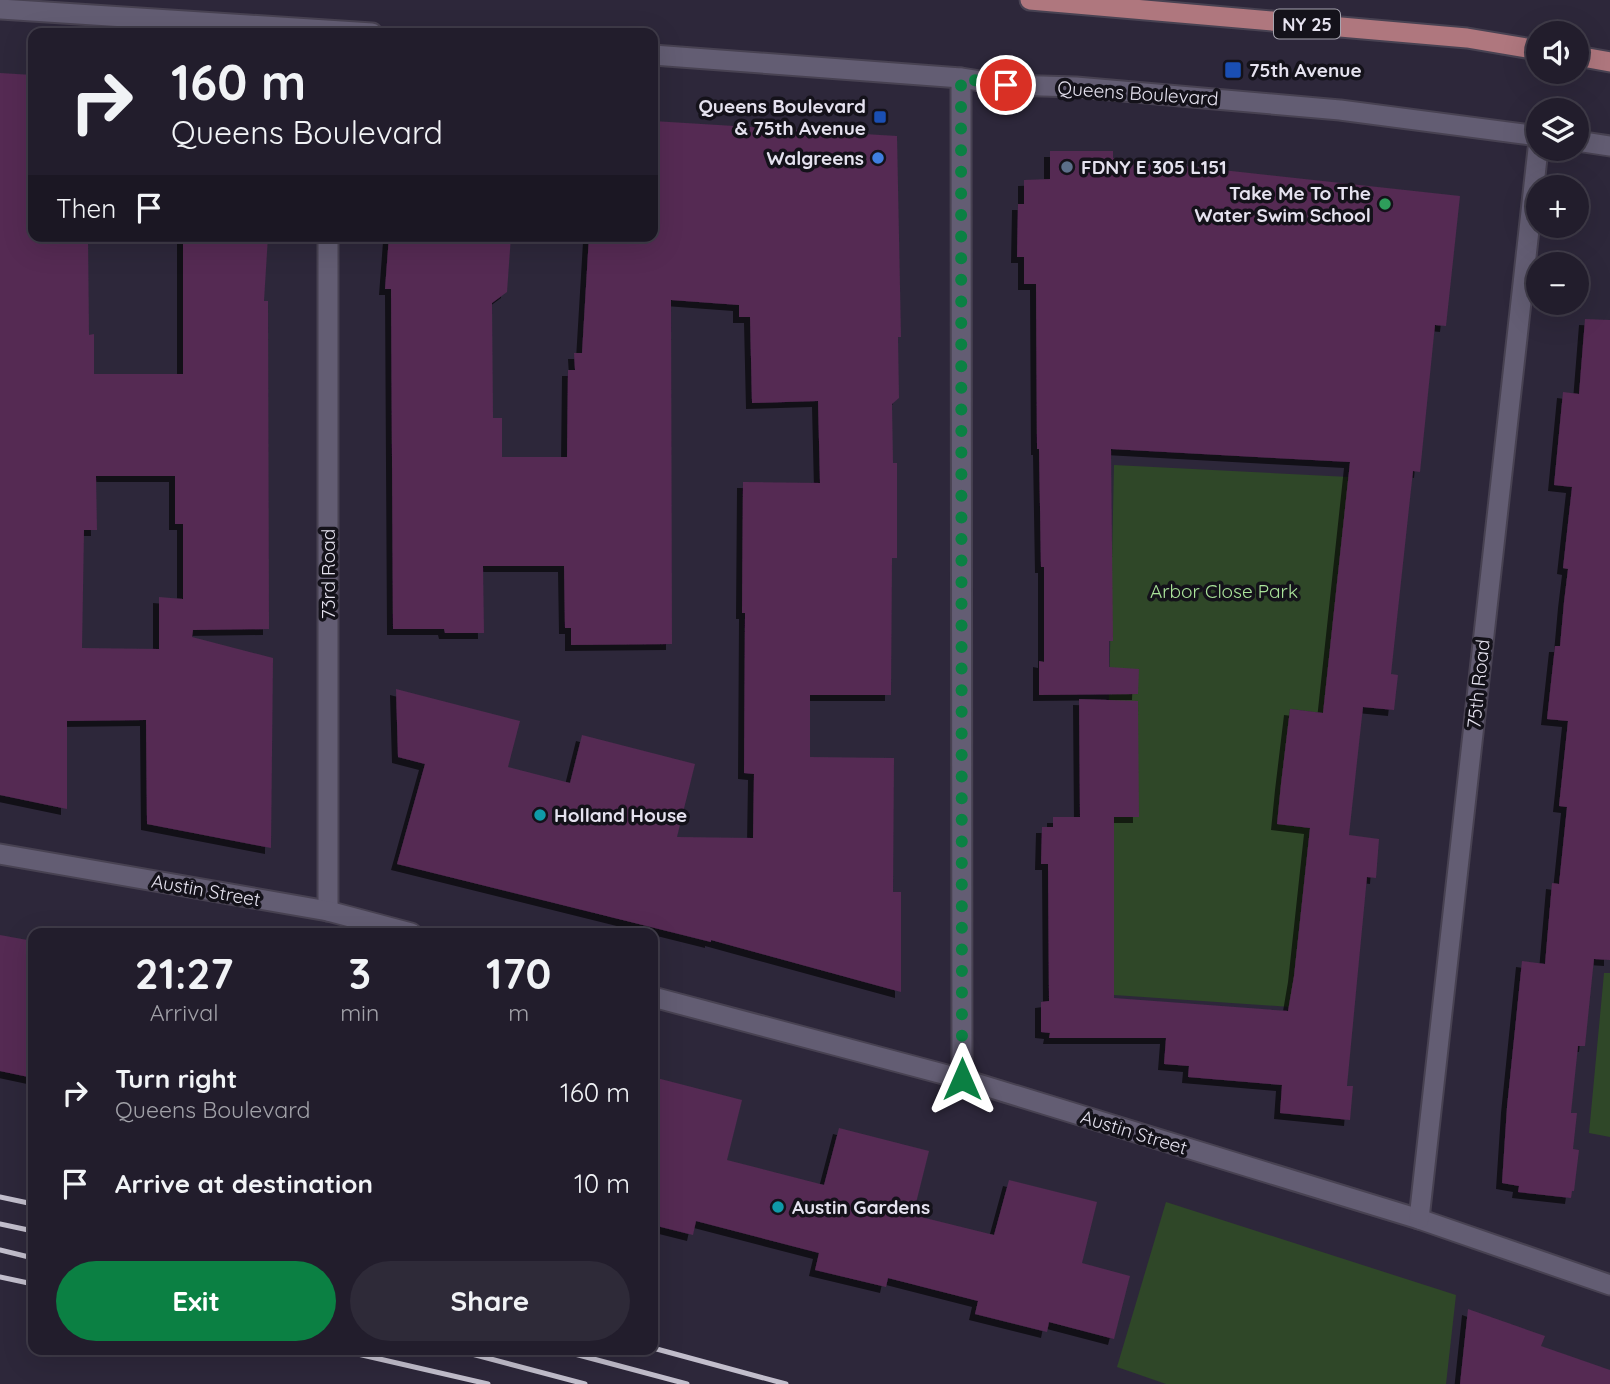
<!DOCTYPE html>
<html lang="en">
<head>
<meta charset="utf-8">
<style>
  body { margin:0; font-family:Quicksand,sans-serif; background:#2e2a38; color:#f1f3f6; height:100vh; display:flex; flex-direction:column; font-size:26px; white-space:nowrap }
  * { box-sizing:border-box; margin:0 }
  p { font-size:23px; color:#a2a2a9 }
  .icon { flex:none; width:38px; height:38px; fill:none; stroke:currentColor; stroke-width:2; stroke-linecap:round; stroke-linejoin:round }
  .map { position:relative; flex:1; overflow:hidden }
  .side { position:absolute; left:28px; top:928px; width:630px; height:427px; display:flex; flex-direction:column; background:#221d2c; border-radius:14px; box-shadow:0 7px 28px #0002,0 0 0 2px #3f3b48 }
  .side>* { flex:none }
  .top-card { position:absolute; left:28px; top:28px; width:630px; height:214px; border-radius:14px; box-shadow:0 7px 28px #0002,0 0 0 2px #3f3b48; background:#221d2c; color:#f1f3f6; overflow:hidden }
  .buttons { position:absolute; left:1526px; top:21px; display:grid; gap:14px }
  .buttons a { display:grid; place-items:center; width:63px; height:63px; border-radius:50%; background:#221d2c; box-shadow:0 7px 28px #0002,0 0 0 2px #3f3b48; font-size:35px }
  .pin { position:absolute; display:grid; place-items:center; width:60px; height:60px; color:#fff; margin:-30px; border:4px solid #fff; border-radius:50%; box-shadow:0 2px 7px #0007 }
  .me { position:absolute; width:77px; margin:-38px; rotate:0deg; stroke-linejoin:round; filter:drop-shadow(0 0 5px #0008) }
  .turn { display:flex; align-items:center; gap:24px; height:147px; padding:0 28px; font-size:32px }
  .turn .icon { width:91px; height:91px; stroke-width:2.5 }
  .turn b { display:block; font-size:49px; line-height:60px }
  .then { display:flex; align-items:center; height:66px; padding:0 28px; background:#0003; gap:14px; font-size:26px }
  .eta { display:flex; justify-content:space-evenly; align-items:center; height:119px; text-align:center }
  .eta b { font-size:42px; font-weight:800; line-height:49px }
  .cta { display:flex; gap:14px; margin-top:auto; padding:14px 28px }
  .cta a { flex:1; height:80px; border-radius:42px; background:#0b8043; color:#fff; font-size:28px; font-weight:800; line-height:80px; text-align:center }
  .cta a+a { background:#2e2a38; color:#f1f3f6 }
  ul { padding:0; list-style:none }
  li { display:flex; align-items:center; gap:21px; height:91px; padding:0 28px }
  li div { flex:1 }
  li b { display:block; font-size:26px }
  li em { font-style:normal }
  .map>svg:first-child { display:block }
  .green { fill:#2f4728 }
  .building { fill:#542a52; fill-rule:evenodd; filter:url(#shadow) }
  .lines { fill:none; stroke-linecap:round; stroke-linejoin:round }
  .minor-casing { stroke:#484252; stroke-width:23 }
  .tertiary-casing { stroke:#484252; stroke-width:23 }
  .primary-casing { stroke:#484252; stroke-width:23 }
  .minor { stroke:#635d73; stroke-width:19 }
  .tertiary { stroke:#635d73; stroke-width:19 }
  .primary { stroke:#af777e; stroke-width:19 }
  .rail { stroke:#c2becc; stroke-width:5 }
  .route { stroke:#0b8043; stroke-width:12; stroke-dasharray:0 21.6 }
  .transit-dot { fill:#1a4fb4; stroke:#14121a; stroke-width:2.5 }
  .shop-dot { fill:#3f7fe0; stroke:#14121a; stroke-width:2.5 }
  .service-dot { fill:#5c6f8a; stroke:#14121a; stroke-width:2.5 }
  .leisure-dot { fill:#2e9e5b; stroke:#14121a; stroke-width:2.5 }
  .culture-dot { fill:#0f9aa8; stroke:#14121a; stroke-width:2.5 }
  .labels { text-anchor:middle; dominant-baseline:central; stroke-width:7; stroke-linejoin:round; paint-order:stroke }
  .shield { fill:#14121a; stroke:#a6a4af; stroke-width:2 }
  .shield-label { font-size:18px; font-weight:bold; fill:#e5e2ef }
  .poi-label { font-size:19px; font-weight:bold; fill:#e5e2ef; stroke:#14121a; text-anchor:start }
  .street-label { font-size:19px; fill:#e5e2ef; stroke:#14121a }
  .park-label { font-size:19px; fill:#aae39a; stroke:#14121a }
</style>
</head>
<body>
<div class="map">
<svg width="1610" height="1384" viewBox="0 0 1610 1384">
  <defs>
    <filter id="shadow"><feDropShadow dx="-6" dy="6" stdDeviation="0" flood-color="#0009"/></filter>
  </defs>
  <rect width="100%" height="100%" fill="#2d273a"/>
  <g class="green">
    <polygon points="1114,465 1349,477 1323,713 1290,709 1277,824 1310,828 1291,1007 1114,995 1114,817 1109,700"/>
    <polygon points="1604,973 1610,973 1610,1137 1589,1133"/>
    <polygon points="1166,1202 1456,1295 1446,1384 1166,1384 1117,1367"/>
  </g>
  <g class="building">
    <path d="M0 73 33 75V236H88L89 335 94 334V374H183V236H268L264 301H268L269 629 193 630 192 637 273 658 271 848 147 824 146 720 67 721V809L0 795ZM96 476H175V524H183V599L159 597V649L82 648 84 530H97Z"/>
    <polygon points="653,121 897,136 901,337 898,337 899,398 892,404 893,463 897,463 897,558 892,558 891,695 810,695 810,757 894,758 893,892 901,892 901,992 711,940 711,942 397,864 425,764 398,757 396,689 520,721 508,767 570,783 582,735 695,764 677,837 753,838 754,774 744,773 745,613 742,613 743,482 820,483 818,401 752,403 750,317 739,317 739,305 671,300 672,644 571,645 571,628 565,628 564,566 483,566 484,633 445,633 444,629 393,629 391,289 385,289 389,236 511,236 507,292 492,303 493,418 502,418 502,457 567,457 568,370 575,370 574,353 582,353 589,236 653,236"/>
    <polygon points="1050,151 1113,151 1113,158 1460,196 1446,326 1435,325 1420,472 1413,471 1391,674 1398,675 1394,710 1363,707 1349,835 1379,839 1376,878 1367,877 1347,1086 1353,1086 1350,1120 1280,1113 1282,1085 1188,1077 1189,1066 1164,1064 1166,1038 1049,1038 1050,1033 1041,1032 1041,1002 1049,1001 1048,864 1041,864 1042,827 1053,827 1053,817 1080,817 1079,699 1138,701 1139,817 1114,817 1114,998 1288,1011 1294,976 1310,828 1277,824 1281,784 1290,709 1323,713 1350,462 1111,449 1113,641 1109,641 1109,667 1139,669 1138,694 1039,695 1039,661 1044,662 1044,567 1041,567 1039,449 1037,449 1036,284 1024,284 1024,257 1017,257 1018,204 1024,204 1024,180 1050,179"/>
    <polygon points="1585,319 1610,320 1610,960 1594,959 1585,1046 1578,1046 1571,1113 1577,1113 1573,1149 1579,1150 1574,1191 1572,1191 1571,1198 1518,1192 1519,1186 1502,1183 1507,1107 1522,961 1545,964 1552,883 1559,884 1567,807 1559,806 1568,721 1547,719 1555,646 1560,646 1564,602 1568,569 1563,568 1572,487 1554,485 1563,392 1579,394"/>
    <polygon points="0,935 33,941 33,1078 0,1071"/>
    <polygon points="653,1077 742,1100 727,1160 824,1185 839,1128 929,1151 913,1215 994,1235 1009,1180 1097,1202 1082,1263 1130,1276 1114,1339 1049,1322 1047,1332 975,1314 978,1301 888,1278 886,1287 815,1270 819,1253 696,1221 693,1235 653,1225"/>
    <polygon points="1468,1309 1545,1336 1541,1346 1610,1370 1610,1384 1460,1384"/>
  </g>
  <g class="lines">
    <g class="minor-casing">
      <g id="minor">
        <polyline points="961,78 962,1079"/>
        <polyline points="328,236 328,911"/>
        <polyline points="0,854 328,911 411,933"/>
        <polyline points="653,997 962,1079 1419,1219 1610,1285"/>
        <polyline points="1419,1219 1538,149"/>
      </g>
    </g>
    <g class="tertiary-casing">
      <g id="tertiary">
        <polyline points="0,9 372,33"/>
        <polyline points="653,55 961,78 1006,85 1076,87 1340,110 1538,136"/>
        <polyline points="1577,141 1610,146"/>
      </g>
    </g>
    <g class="primary-casing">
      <g id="primary">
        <polyline points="1030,0 1467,38 1538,50"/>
        <polyline points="1577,56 1610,62"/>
      </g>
    </g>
    <use href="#minor" class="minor"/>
    <use href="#tertiary" class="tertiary"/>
    <use href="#primary" class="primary"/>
    <g class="rail">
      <polyline points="0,1197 33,1204"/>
      <polyline points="0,1224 33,1231"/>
      <polyline points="0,1250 33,1258"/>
      <polyline points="0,1277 33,1284"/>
      <polyline points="653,1348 786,1384"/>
      <polyline points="336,1349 488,1384"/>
      <polyline points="453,1349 585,1384"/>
      <polyline points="556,1349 687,1384"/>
    </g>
  </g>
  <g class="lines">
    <polyline class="route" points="962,1079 961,78 1006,85"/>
  </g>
  <g class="transit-dot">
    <rect x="1224" y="61" width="18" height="18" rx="3.5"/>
    <rect x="873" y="110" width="14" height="14" rx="3.5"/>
  </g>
  <circle class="shop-dot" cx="878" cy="158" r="7"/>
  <circle class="service-dot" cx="1067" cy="167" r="7"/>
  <circle class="leisure-dot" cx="1385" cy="204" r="7"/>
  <g class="culture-dot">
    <circle cx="540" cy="815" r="7"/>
    <circle cx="778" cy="1207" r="7"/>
  </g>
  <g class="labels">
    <rect class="shield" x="1274" y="9.5" width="66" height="29" rx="5"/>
    <g class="shield-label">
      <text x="1307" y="24">NY 25</text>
    </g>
    <g class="poi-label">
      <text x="1249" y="70">75th Avenue</text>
      <text x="866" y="106" text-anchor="end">Queens Boulevard<tspan x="866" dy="22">&amp; 75th Avenue</tspan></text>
      <text x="864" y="158" text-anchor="end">Walgreens</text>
      <text x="1081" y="167">FDNY E 305 L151</text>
      <text x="1371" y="193" text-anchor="end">Take Me To The<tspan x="1371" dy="22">Water Swim School</tspan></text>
      <text x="554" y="815">Holland House</text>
      <text x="792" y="1207">Austin Gardens</text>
    </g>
    <g class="street-label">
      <text transform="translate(1138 93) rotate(4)">Queens Boulevard</text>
      <text transform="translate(328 574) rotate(-90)">73rd Road</text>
      <text transform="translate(1478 684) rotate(-84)">75th Road</text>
      <text transform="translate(206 890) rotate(10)">Austin Street</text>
      <text transform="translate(1134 1132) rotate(17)">Austin Street</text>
    </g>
    <g class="park-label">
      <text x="1224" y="591">Arbor Close Park</text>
    </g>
  </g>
</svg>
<div class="buttons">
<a><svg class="icon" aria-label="sound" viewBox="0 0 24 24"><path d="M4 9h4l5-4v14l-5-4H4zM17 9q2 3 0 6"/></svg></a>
<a><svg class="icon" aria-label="layers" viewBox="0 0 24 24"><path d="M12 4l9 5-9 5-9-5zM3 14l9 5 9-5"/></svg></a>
<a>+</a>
<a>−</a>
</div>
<div class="pin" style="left:1006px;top:85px;background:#d93025"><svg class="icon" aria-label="arrive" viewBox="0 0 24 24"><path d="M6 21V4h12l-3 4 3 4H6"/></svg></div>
<svg class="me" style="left:962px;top:1079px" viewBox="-20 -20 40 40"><path d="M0-17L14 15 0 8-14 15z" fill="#0b8043" stroke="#fff" stroke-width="4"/></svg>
<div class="top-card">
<div class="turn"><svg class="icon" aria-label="right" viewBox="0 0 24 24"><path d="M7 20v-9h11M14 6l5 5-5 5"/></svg><div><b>160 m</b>Queens Boulevard</div></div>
<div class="then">Then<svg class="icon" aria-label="arrive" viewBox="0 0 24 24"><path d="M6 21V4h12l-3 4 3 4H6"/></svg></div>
</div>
<section class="side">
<div class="eta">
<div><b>21:27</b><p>Arrival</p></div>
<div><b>3</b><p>min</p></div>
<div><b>170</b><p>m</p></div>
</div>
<ul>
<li><svg class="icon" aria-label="right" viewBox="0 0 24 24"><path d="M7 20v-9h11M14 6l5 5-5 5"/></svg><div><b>Turn right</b><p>Queens Boulevard</p></div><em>160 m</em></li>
<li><svg class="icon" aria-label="arrive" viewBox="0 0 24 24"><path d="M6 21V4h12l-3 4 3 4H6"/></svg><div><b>Arrive at destination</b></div><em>10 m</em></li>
</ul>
<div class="cta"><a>Exit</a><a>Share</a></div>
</section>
</div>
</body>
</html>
